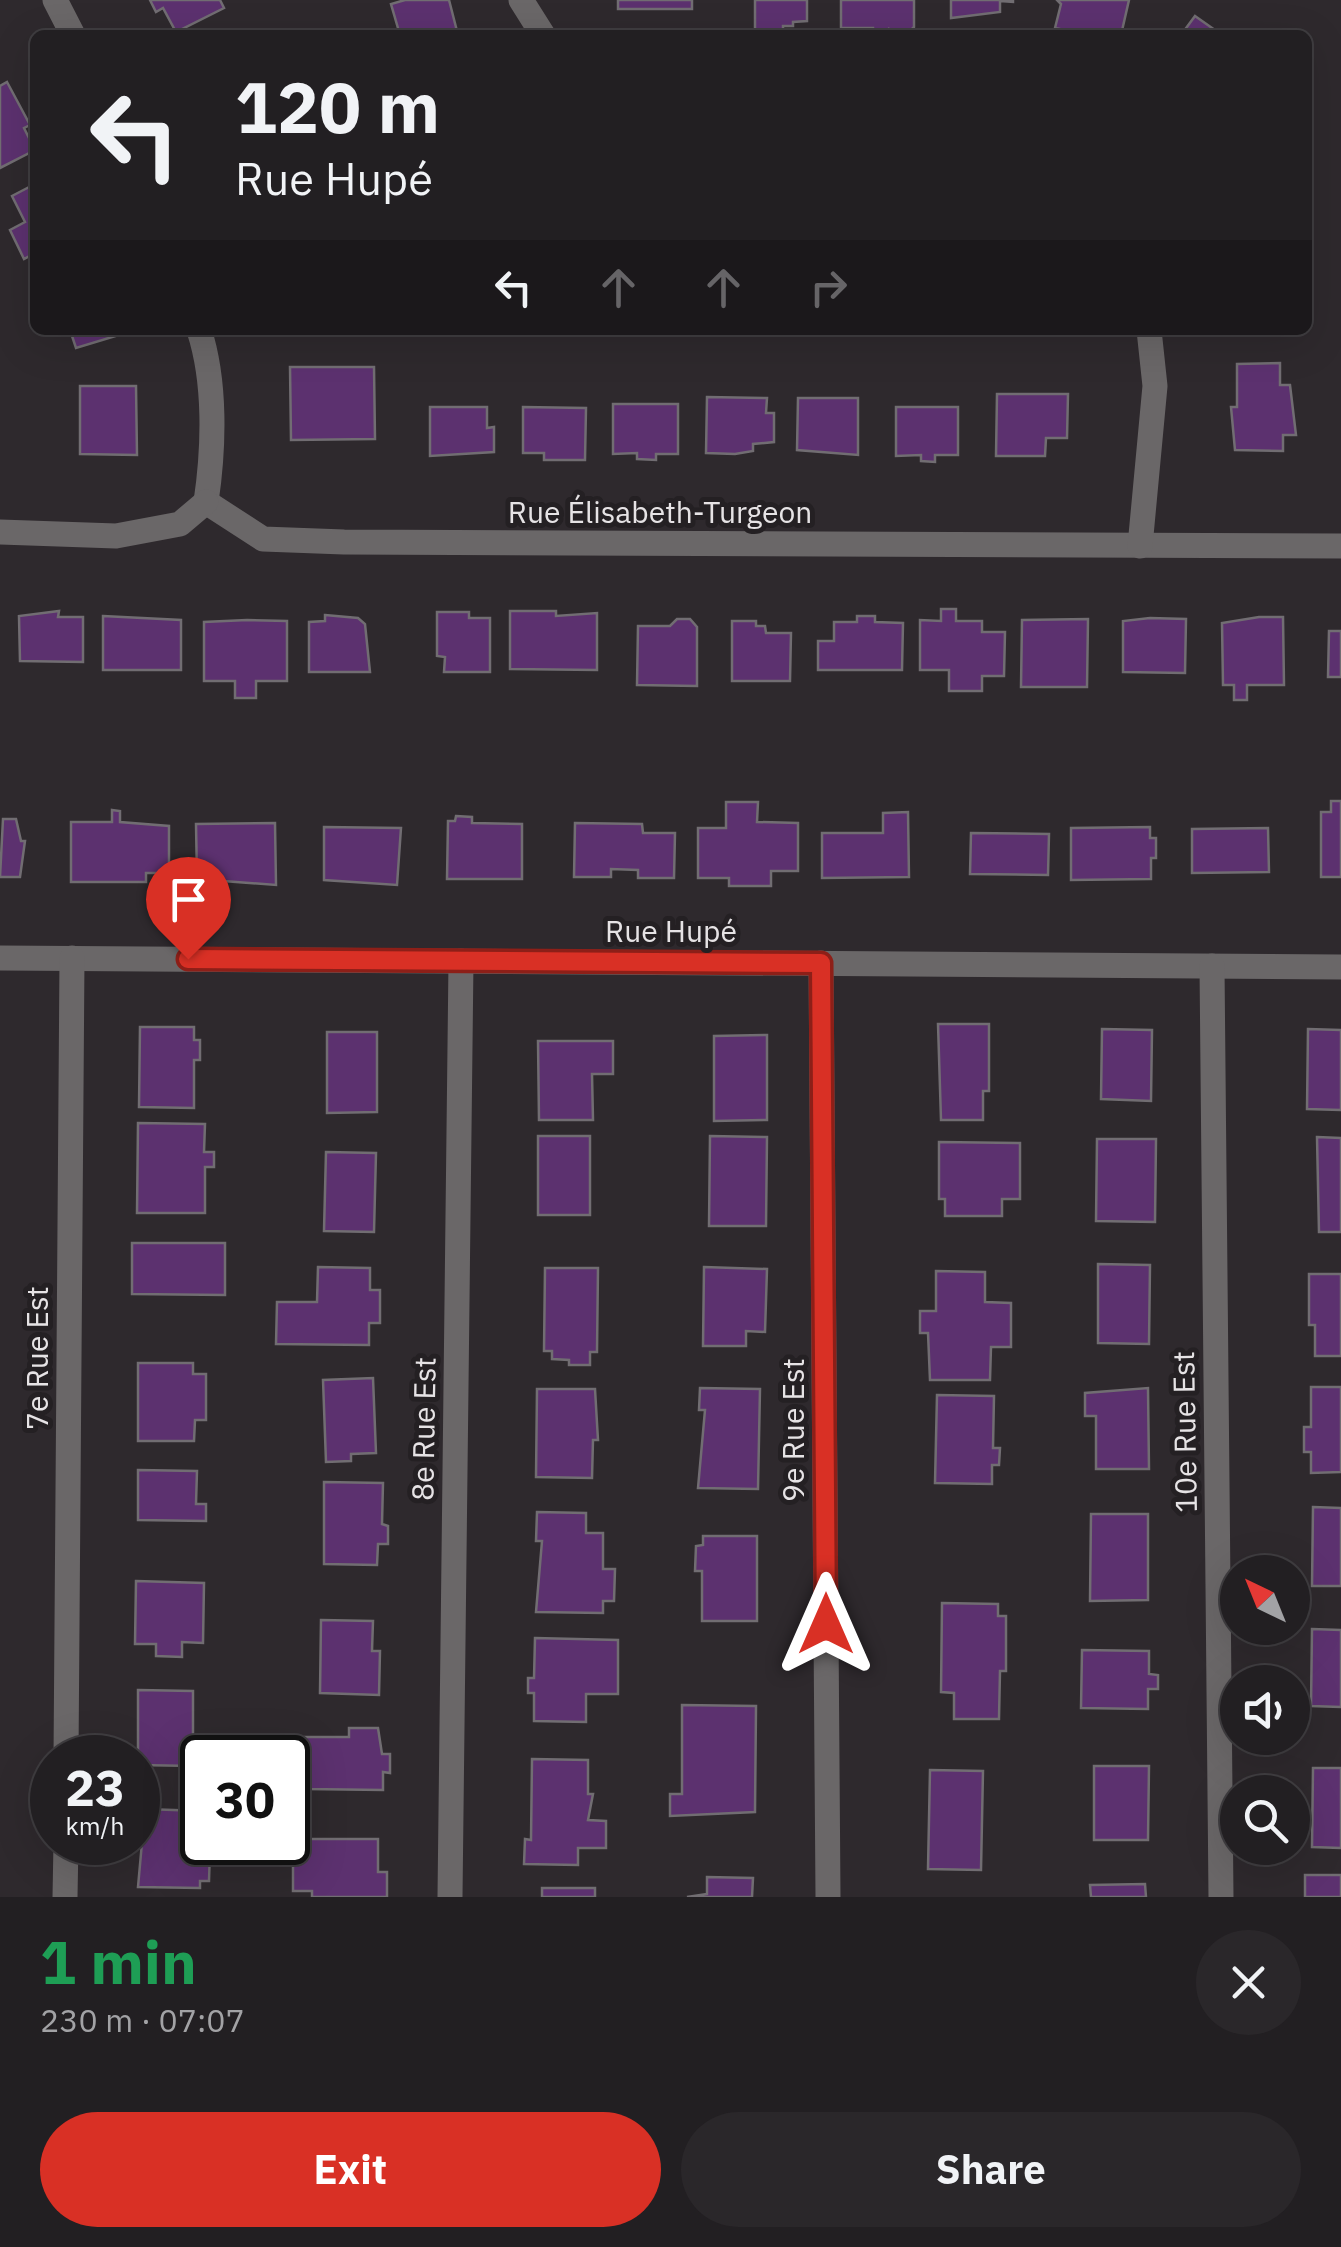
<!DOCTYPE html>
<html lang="en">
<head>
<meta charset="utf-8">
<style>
  body { margin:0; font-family:"IBM Plex Sans",sans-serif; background:#2a272a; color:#f1f3f6; height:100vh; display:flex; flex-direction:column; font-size:38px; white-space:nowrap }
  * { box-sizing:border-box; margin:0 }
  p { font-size:32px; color:#a2a2a5 }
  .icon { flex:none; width:55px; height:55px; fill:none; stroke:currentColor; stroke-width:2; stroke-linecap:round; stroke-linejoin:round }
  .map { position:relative; height:1897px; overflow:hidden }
  .side { display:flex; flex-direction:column; background:#221f22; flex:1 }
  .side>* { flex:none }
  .banner { position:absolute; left:30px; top:30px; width:1282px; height:305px; border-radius:15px; box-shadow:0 10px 40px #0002,0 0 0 2px #3f3d40; background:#221f22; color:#f1f3f6; overflow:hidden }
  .needle { width:65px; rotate:317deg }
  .controls { position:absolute; left:1220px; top:1555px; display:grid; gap:20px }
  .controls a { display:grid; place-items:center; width:90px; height:90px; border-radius:50%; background:#221f22; box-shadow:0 10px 40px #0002,0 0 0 2px #3f3d40; font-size:50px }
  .speed { position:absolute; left:30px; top:1735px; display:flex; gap:20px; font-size:50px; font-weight:700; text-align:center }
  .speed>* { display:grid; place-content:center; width:130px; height:130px; border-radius:50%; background:#221f22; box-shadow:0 10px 40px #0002,0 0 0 2px #3f3d40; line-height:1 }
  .speed small { font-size:25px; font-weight:400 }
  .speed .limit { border:5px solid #111; border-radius:15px; background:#fff; color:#111 }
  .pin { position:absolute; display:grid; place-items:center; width:85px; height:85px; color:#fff; margin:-102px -42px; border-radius:50% 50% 50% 0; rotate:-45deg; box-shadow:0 0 10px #0007 }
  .pin .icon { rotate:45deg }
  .me { position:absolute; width:110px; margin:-55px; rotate:0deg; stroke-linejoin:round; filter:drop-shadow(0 0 8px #0008) }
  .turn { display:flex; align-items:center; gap:35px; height:210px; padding:0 40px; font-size:45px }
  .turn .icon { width:130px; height:130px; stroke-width:2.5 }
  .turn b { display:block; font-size:70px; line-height:85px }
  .lanes { display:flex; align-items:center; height:95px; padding:0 40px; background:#0003; justify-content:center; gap:50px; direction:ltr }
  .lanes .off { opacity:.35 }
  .round { display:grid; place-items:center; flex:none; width:105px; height:105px; border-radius:52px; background:#2a272a }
  .head { display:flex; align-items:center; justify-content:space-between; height:170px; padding:0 40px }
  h1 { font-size:60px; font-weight:700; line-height:75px; color:#1e9e55 }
  .primary-button { display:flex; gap:20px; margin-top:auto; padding:20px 40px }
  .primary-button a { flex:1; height:115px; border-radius:60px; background:#d93025; color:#fff; font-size:40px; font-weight:700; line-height:115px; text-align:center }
  .primary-button a+a { background:#2a272a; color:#f1f3f6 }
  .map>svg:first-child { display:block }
  .building { fill:#5c316f; stroke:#716d72; stroke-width:2.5 }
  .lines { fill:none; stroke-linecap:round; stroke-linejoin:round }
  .minor { stroke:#6a6768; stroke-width:25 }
  .route-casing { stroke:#8d1f18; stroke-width:25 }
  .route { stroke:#d93025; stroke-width:18 }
  .labels { text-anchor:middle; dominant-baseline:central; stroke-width:10; stroke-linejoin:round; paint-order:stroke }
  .street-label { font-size:30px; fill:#e6e3e5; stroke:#242023 }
</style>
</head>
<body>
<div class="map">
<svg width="1341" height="1897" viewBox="0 0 1341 1897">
  <rect width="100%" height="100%" fill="#2e292d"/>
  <g class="building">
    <polygon points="150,0 220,0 224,8 176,32 163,8 156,12"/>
    <polygon points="405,0 449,0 458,35 400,35 391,4"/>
    <rect x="618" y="0" width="74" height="9"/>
    <polygon points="755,0 807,0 807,21 793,22 793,26 783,26 783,31 755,31"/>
    <polygon points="841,0 914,0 914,27 906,35 889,29 888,35 873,35 873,28 841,28"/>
    <polygon points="951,0 1013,0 1013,2 1000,1 1000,12 951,18"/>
    <polygon points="1057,0 1129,0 1121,35 1087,35 1055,28 1061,4"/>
    <polygon points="1195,16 1222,35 1181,35"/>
    <polygon points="7,82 30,125 24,128 35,150 0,168 0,86"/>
    <polygon points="35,184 35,253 24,259 10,230 25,222 12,196"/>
    <polygon points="70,330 121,330 119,335 76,348"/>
    <polygon points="1280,363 1280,385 1290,385 1296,435 1283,435 1283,451 1235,450 1231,407 1237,407 1237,364"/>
    <polygon points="290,367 374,367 375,439 291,440"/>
    <polygon points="80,386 136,386 137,455 80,454"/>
    <polygon points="997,394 1068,394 1067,438 1046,438 1045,456 996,456"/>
    <polygon points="707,397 767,398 766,413 774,413 774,442 753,444 753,451 735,454 706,453"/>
    <polygon points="798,398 858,398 858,455 797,450"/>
    <polygon points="613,404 678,404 678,454 656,454 656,460 637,459 637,453 613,454"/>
    <polygon points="430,407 487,407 487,428 494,427 494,452 430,456"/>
    <polygon points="523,407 586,408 585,460 544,460 544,453 523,453"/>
    <polygon points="896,407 958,407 958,455 935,455 935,462 921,461 921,455 896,456"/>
    <polygon points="941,609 956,609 956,621 982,621 982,632 1005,632 1004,676 982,676 982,691 949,691 949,670 920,670 920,620 941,621"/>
    <polygon points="59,611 58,617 83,617 83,662 20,661 19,616"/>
    <polygon points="510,611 556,611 556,616 597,613 597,670 510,669"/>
    <polygon points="437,612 469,612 469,618 490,618 490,672 444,672 445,657 437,656"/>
    <polygon points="325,615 358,618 365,624 370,672 309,672 309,622 325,621"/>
    <polygon points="103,616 181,620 181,670 103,670"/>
    <polygon points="857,616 875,616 875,622 903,623 902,670 818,670 818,641 834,641 834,622 857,622"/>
    <polygon points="1259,617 1283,617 1284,685 1247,685 1247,700 1234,700 1234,685 1223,685 1222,623"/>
    <polygon points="1150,618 1186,619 1185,673 1123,672 1123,621"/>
    <polygon points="677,619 690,619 697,627 697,686 637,685 638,626 670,626"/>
    <polygon points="1088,619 1087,687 1021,687 1022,620"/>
    <polygon points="247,620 287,621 287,681 256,681 256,698 235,698 235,681 204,681 204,622"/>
    <polygon points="732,621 756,621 756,626 765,626 766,633 791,633 790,681 732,681"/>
    <polygon points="1329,631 1341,631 1341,677 1328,677"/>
    <polygon points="1331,801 1341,801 1341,877 1321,877 1321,812 1331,812"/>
    <polygon points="726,802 758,802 757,822 798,823 798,871 771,871 771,886 729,886 729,878 698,878 698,828 726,828"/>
    <polygon points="112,810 120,811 120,822 169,826 169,873 146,873 146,882 71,882 71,822 112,822"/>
    <polygon points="908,812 909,877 822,878 822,833 883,833 883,813"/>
    <polygon points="456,816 472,817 472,823 522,824 522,879 447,879 448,821 455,821"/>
    <polygon points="3,819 16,819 21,841 25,841 20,877 0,877"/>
    <polygon points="275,823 276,885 197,879 196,824"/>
    <polygon points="575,823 642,824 643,833 675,833 674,878 638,878 638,870 611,869 611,877 574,877"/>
    <polygon points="324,827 401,828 397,885 324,880"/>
    <polygon points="1150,827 1150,838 1156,838 1156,858 1151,858 1151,879 1071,880 1071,828"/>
    <polygon points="1268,828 1269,872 1192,873 1192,829"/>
    <polygon points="971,833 1049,834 1048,875 970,874"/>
    <polygon points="938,1024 989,1024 989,1091 983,1091 983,1120 941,1120"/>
    <polygon points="140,1027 194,1027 194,1040 200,1040 200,1060 194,1060 194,1108 139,1107"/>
    <polygon points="1102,1029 1152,1030 1151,1101 1101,1099"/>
    <polygon points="1308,1029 1341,1030 1341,1110 1307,1109"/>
    <polygon points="327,1032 377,1032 377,1112 327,1113"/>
    <polygon points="767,1035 767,1120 714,1121 714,1036"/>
    <polygon points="538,1041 613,1041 613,1074 592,1074 593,1120 539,1120"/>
    <polygon points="138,1123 205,1124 204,1152 214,1152 214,1167 205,1167 205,1213 137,1213"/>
    <rect x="538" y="1136" width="52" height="79"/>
    <polygon points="710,1136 767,1137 766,1226 709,1226"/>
    <polygon points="1317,1137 1341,1138 1341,1232 1319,1232"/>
    <polygon points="1097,1139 1156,1139 1155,1222 1096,1221"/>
    <polygon points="939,1142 1020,1143 1020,1199 1002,1199 1002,1216 945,1216 945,1199 939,1199"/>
    <polygon points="326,1152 376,1153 374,1232 324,1231"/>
    <polygon points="132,1243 225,1243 225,1295 132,1294"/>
    <polygon points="1098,1264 1150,1265 1149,1344 1098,1343"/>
    <polygon points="318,1267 370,1268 370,1290 380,1290 380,1323 369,1323 369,1345 276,1344 277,1302 317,1302"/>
    <polygon points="704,1267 767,1269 765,1332 746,1331 746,1346 703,1346"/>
    <polygon points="545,1268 598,1268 597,1352 590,1352 590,1365 569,1365 569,1360 552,1359 552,1351 544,1351"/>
    <polygon points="936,1271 985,1272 985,1302 1011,1303 1011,1347 991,1347 990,1380 930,1380 928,1333 920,1333 920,1311 936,1311"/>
    <polygon points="1309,1274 1341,1274 1341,1356 1315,1356 1315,1325 1309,1325"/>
    <polygon points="138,1363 193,1363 193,1374 206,1374 206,1420 195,1420 194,1441 138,1441"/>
    <polygon points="373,1378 376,1453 351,1454 351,1461 326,1462 323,1380"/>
    <polygon points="1311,1387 1341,1387 1341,1472 1311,1473 1311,1452 1304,1452 1304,1427 1311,1427"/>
    <polygon points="700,1388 760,1389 758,1489 698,1488 705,1410 699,1410"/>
    <polygon points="1148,1388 1149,1469 1096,1469 1096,1416 1085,1416 1085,1393"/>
    <polygon points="537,1389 595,1389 598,1440 593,1440 592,1478 536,1477"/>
    <polygon points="937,1395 994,1396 993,1448 1000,1448 999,1465 992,1465 992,1484 935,1483"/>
    <polygon points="138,1470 197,1471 196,1504 206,1504 206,1521 138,1520"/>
    <polygon points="324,1482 383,1483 382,1524 388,1526 388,1544 378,1544 377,1565 324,1564"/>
    <polygon points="1313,1507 1341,1508 1341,1586 1312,1586"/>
    <polygon points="537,1512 586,1513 586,1533 603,1533 603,1569 615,1569 614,1601 603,1601 603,1613 536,1612 542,1541 536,1541"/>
    <polygon points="1091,1514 1148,1514 1148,1600 1090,1601"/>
    <polygon points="703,1536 757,1536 757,1621 702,1621 702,1571 695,1571 696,1546 703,1545"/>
    <polygon points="136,1581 204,1583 203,1643 182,1642 182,1657 156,1656 156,1644 135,1644"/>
    <polygon points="942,1603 998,1604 998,1616 1006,1616 1006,1671 1000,1671 999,1719 954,1719 954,1693 941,1692"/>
    <polygon points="321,1620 373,1621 372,1651 380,1651 379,1695 320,1693"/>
    <polygon points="1312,1629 1341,1630 1341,1707 1311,1706"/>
    <polygon points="535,1638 618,1640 618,1694 586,1694 586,1722 534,1721 534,1693 528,1693 528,1678 534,1678"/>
    <polygon points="1082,1650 1149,1651 1149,1674 1158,1675 1158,1689 1148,1689 1148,1709 1081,1708"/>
    <polygon points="138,1690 193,1691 193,1766 138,1765"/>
    <polygon points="682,1705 756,1706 755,1812 670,1816 670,1794 682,1794"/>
    <polygon points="349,1728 378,1728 382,1754 390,1754 390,1773 383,1772 383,1790 306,1789 306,1784 295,1783 295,1742 305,1743 305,1737 349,1737"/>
    <polygon points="532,1759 588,1760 588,1794 593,1794 588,1820 606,1821 606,1848 578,1848 578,1865 524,1864 525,1839 531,1840"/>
    <polygon points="1094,1766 1149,1766 1148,1840 1094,1840"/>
    <polygon points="1313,1768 1341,1768 1341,1848 1312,1847"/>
    <polygon points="930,1770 983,1771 981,1870 928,1869"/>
    <polygon points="145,1809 201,1811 200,1850 210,1850 209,1881 200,1881 200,1888 138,1887"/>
    <polygon points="293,1839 378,1839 378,1872 387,1872 387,1897 312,1897 312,1891 293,1891"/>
    <rect x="1305" y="1875" width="36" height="22"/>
    <polygon points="707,1877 753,1878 752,1897 687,1897 707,1894"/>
    <polygon points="1145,1884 1146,1897 1091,1897 1090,1885"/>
    <rect x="542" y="1888" width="53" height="9"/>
  </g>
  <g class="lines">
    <g class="minor">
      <polyline points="55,0 73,35"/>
      <polyline points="521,0 543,35"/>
      <path d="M199 330C216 382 214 448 206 502"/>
      <polyline points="206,502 263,539 344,542 1341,546"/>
      <polyline points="0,532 116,536 180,524 206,502"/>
      <polyline points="1140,546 1155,386 1149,330"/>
      <polyline points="0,958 1341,967"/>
      <polyline points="821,963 828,1897"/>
      <polyline points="1212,966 1221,1897"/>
      <polyline points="66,1758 72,958"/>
      <polyline points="65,1897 66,1842"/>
      <polyline points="450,1897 461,961"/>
    </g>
  </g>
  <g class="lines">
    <g class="route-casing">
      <polyline id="route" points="188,959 821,963 826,1624"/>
    </g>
    <use href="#route" class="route"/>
  </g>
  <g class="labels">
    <g class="street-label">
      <text x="660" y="511">Rue Élisabeth-Turgeon</text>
      <text x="671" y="930">Rue Hupé</text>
      <text transform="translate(36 1358) rotate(-90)">7e Rue Est</text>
      <text transform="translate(423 1429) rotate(-89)">8e Rue Est</text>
      <text transform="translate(792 1430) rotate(-90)">9e Rue Est</text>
      <text transform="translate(1184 1432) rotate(-91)">10e Rue Est</text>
    </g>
  </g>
</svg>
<div class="controls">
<a><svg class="needle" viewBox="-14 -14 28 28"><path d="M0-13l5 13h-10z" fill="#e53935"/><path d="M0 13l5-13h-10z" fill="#a2a2a5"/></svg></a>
<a><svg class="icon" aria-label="sound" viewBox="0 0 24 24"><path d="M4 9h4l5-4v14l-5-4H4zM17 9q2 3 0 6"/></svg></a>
<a><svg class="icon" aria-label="search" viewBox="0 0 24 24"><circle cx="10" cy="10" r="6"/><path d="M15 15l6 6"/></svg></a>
</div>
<div class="speed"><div>23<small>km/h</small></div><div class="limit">30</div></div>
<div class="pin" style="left:188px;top:959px;background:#d93025"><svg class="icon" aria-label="arrive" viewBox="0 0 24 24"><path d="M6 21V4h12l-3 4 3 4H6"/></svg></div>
<svg class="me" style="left:826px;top:1624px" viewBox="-20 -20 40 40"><path d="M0-17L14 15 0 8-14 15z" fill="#d93025" stroke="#fff" stroke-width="4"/></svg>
<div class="banner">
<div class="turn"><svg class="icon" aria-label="left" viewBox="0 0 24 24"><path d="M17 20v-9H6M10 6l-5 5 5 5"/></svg><div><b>120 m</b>Rue Hupé</div></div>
<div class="lanes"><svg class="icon" aria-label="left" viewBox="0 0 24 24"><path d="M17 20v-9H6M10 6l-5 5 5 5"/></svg><svg class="icon off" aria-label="ahead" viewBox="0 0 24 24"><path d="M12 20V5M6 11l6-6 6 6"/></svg><svg class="icon off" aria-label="ahead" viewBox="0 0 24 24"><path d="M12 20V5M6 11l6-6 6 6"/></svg><svg class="icon off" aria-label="right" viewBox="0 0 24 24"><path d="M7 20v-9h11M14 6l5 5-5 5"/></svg></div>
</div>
</div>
<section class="side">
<div class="head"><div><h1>1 min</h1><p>230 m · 07:07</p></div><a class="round"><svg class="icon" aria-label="close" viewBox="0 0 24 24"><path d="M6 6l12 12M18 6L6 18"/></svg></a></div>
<div class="primary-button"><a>Exit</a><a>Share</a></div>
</section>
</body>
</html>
